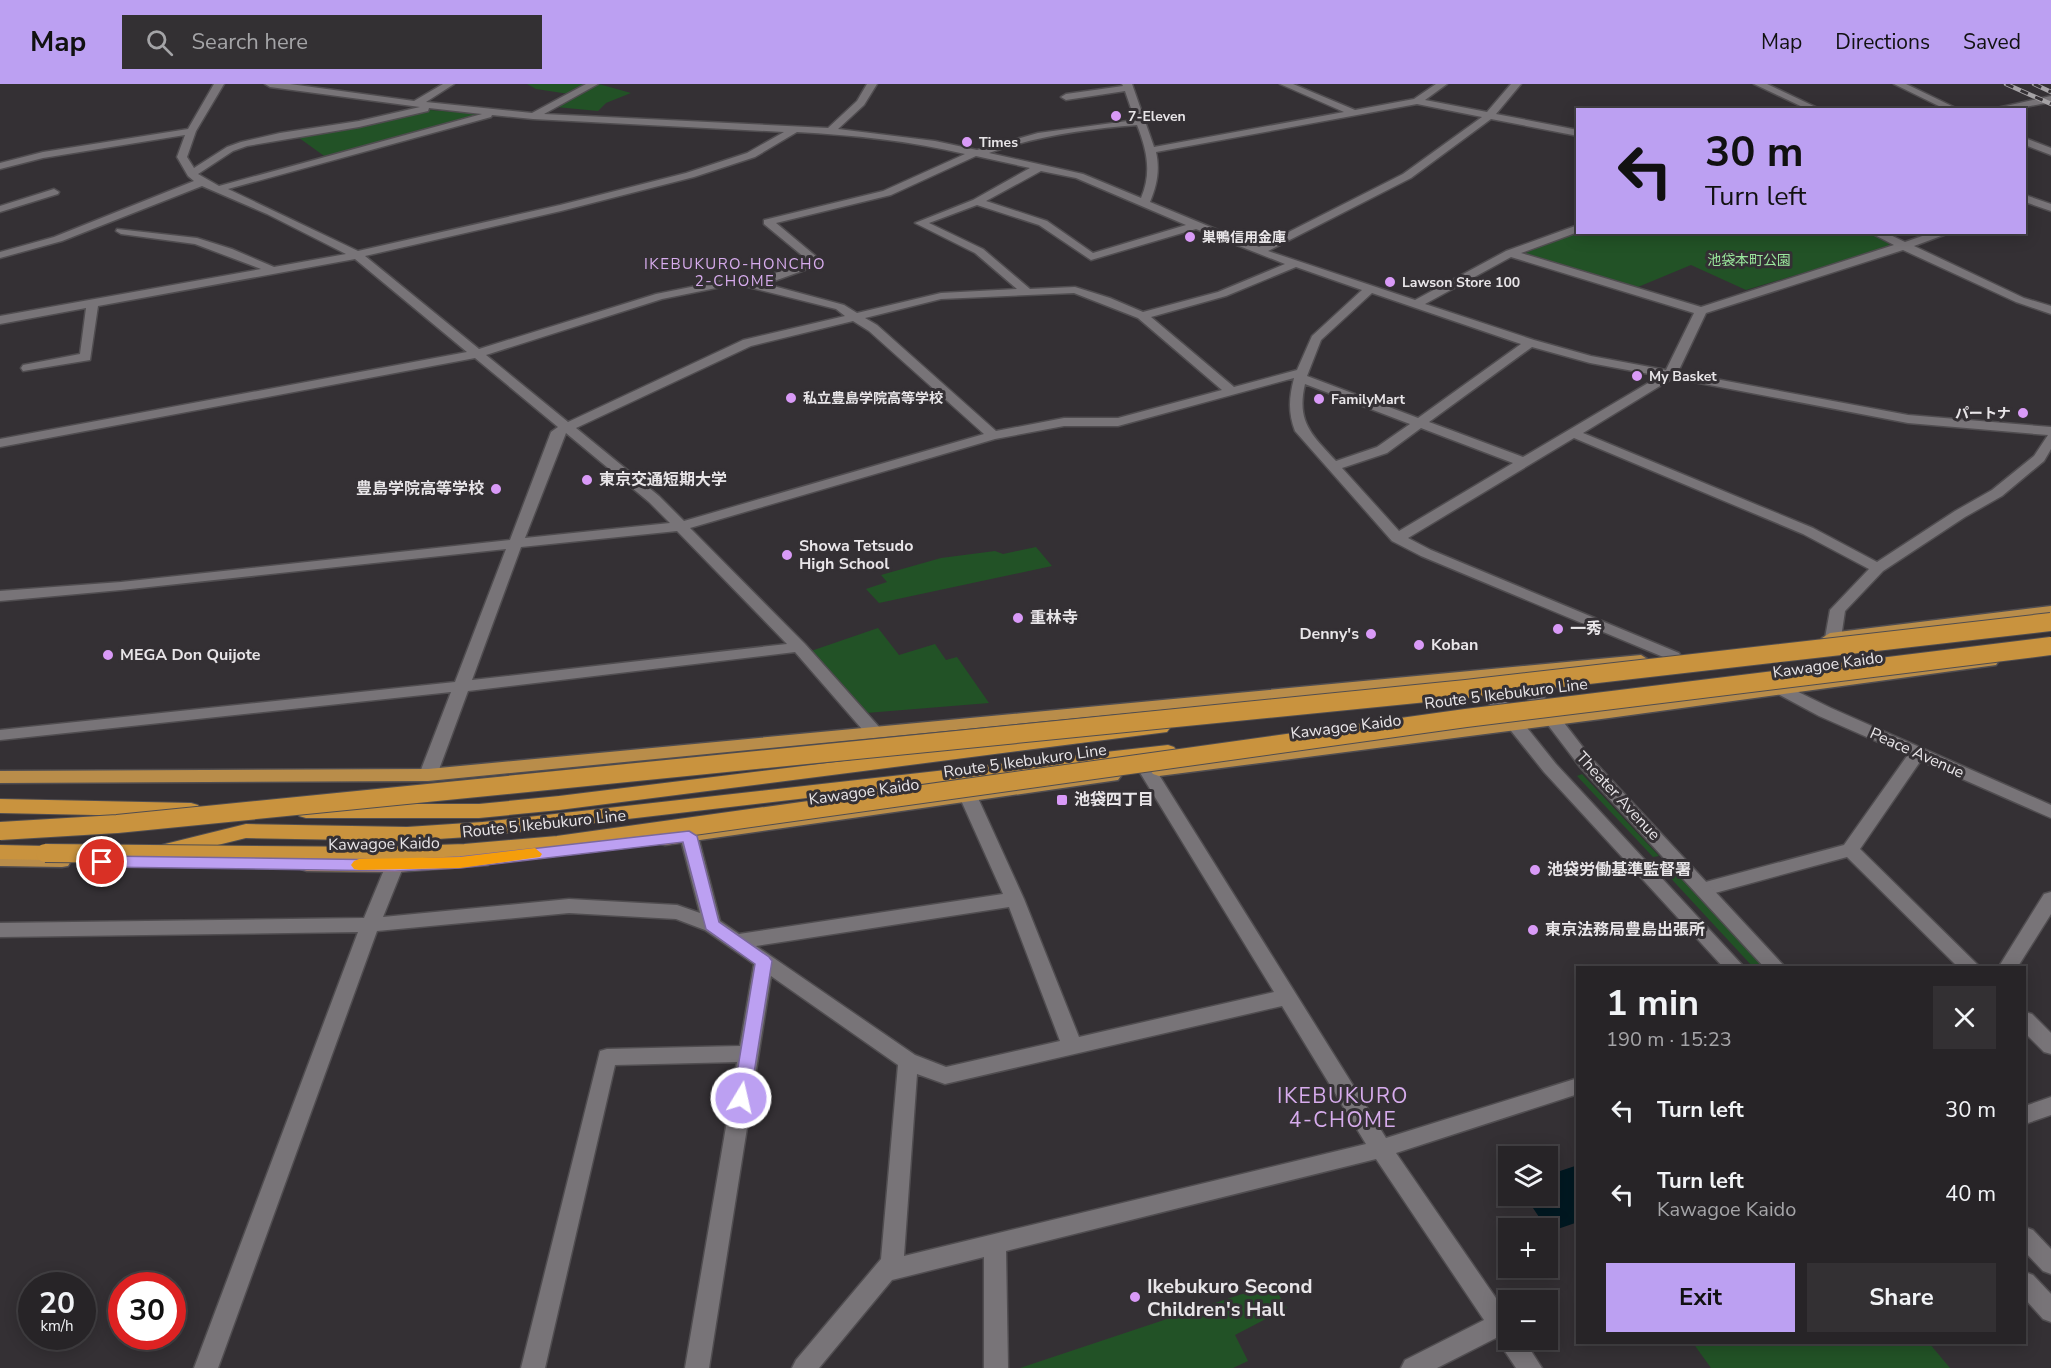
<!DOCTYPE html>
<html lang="en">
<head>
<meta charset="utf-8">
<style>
  body { margin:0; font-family:"Nunito Sans","Noto Sans JP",sans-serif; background:#333033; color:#f1f3f6; height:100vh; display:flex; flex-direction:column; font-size:22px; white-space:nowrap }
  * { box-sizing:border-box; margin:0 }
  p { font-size:20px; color:#a4a4a7 }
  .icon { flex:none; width:33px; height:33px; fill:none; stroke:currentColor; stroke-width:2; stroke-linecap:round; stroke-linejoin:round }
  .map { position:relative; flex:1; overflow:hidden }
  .sheet { position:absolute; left:1576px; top:882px; width:450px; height:378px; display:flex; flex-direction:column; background:#272427; border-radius:0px; box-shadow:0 3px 15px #0003,0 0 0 2px #434144 }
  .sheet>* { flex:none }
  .guide { position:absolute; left:1576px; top:24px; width:450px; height:126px; border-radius:0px; box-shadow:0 3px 15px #0003,0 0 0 2px #434144; background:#bca0f2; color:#111; overflow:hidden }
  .controls { position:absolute; left:1498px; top:1062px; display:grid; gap:12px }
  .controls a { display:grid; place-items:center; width:60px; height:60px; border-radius:0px; background:#272427; box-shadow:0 3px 15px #0003,0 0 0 2px #434144; font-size:30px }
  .speed { position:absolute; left:18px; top:1188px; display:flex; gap:12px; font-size:30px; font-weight:700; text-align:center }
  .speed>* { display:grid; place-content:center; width:78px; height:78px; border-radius:50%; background:#272427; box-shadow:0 3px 15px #0003,0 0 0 2px #434144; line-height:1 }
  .speed small { font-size:15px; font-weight:400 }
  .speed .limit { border:9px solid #d22; background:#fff; color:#111 }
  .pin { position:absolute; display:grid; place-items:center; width:51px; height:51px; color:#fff; margin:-26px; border:3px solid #fff; border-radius:50%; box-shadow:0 2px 6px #0007 }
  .me { position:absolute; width:66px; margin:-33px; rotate:9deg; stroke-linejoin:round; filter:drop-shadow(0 0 4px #0008) }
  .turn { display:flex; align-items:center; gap:21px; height:126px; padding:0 30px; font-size:27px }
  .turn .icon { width:78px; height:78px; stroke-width:2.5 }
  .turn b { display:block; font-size:42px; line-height:51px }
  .round { display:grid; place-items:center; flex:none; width:63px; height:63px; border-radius:0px; background:#333033 }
  .overview { display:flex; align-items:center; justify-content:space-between; height:102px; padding:0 30px }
  h1 { font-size:36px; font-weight:700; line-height:45px }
  .action { display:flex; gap:12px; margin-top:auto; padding:12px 30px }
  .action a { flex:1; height:69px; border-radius:0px; background:#bca0f2; color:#111; font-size:24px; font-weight:700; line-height:69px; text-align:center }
  .action a+a { background:#333033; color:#f1f3f6 }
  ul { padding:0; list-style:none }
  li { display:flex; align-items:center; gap:18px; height:84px; padding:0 30px }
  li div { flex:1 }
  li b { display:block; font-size:22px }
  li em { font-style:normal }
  header { display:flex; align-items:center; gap:36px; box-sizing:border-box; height:84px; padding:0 30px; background:#bca0f2; color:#111 }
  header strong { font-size:28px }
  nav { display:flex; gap:33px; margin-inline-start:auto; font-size:21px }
  .search { width:420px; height:54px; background:#333033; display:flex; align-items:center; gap:15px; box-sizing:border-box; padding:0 21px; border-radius:0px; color:#a4a4a7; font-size:22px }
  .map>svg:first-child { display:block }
  .green { fill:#225226 }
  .water { fill:#001922 }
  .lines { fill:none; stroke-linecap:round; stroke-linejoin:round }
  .minor-casing { stroke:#504d50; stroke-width:3 }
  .tertiary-casing { stroke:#504d50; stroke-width:3 }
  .trunk-casing { stroke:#504d50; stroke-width:3 }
  .motorway-casing { stroke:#504d50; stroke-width:2 }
  .minor { fill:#787478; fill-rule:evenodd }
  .tertiary { fill:#787478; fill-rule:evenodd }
  .trunk { fill:#b98d4a; fill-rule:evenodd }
  .motorway { fill:#c9933e; fill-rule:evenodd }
  .rail-casing { stroke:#a5a2a5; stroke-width:4.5 }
  .rail { stroke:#343034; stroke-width:3; stroke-dasharray:8; stroke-linecap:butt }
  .motorway-bridge-casing { stroke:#504d50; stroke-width:20; stroke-linecap:butt }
  .motorway-bridge { stroke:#c9933e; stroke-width:18 }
  .route { fill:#bca0f2; stroke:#7a689d; stroke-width:1.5 }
  .slow { fill:#f59e0b }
  .poi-dot { fill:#d99af7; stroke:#343034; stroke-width:2 }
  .labels { text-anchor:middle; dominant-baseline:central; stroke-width:6; stroke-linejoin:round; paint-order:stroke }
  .far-poi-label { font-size:14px; font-weight:bold; fill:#e8e5e8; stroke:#343034; text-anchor:start }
  .far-park-label { font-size:14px; fill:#9ae79c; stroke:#343034 }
  .far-neighbourhood-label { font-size:15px; letter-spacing:1.5px; fill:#d7aced; stroke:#343034 }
  .poi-label { font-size:16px; font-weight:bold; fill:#e8e5e8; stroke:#343034; text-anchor:start }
  .street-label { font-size:16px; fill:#e8e5e8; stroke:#343034 }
  .near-poi-label { font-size:20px; font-weight:bold; fill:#e8e5e8; stroke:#343034; text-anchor:start }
  .near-neighbourhood-label { font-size:21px; letter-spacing:1.5px; fill:#d7aced; stroke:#343034 }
</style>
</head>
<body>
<header>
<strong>Map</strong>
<div class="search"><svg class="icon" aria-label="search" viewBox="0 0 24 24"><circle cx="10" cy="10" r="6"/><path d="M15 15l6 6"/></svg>Search here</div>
<nav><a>Map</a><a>Directions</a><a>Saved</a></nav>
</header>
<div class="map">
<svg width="2051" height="1284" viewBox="0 0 2051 1284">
  <rect width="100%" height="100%" fill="#343034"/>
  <g class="green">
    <polygon points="527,0 587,0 569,10 536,5"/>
    <polygon points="599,0 631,9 606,19 598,27 556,23"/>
    <polygon points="429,26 485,30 327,74 295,51 383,38"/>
    <polygon points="1578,147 1868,148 1888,158 1890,163 1746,206 1691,181 1638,203 1527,170 1526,167"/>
    <polygon points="1036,463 1052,482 879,519 866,505 887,498 881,491 941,474 995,467 1003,470"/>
    <polygon points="878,544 899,571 935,560 946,576 957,573 989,619 866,629 811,567"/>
    <polygon points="1582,690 1659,772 1653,773 1577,692"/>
    <polygon points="1673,786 1765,883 1753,883 1665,788"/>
    <polygon points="1272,1200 1287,1224 1235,1251 1248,1277 1233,1284 1020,1284"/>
    <polygon points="1693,1259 1929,1259 1950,1284 1711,1284"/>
  </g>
  <polygon class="water" points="1578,1081 1578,1138 1549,1148 1525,1112 1548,1112 1548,1091"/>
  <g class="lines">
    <g class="minor-casing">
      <g id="minor">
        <path d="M214 0H224L196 47 187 73 194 84 227 63 241 58 280 49 359 37 420 23 270 3 265 0H290L414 17 443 0H454L426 18 532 29 586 0H598L544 30 828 44 857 17 867 0H877L864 21 838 45 935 57 977 66 1038 49 1135 36 1125 7 1066 16 1061 13 1066 10 1123 2 1122 0H1132L1154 63 1344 28 1280 0H1293L1355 26 1414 15 1436 0H1447L1425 16 1487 28 1511 0H1521L1496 30 1578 46V52L1491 35 1411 94 1268 167 1415 216 1506 167 1578 141V148L1521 169 1701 223 1894 161 1869 148H1884L1905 158 1934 148H1952L1914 162 2024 214 2051 222V230L2016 218 1903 166 1706 229 1678 288 1908 331 2051 343V365L2044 377 2002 412 1965 433 1883 487 1845 527 1841 554 1833 559 1825 554 1830 526 1869 485 1803 450 1574 354 1408 454 1431 466 1679 569 1681 572 1673 577 1421 472 1392 457 1295 347C1288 328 1289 314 1294 294L1118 342H1064L995 355 690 444 805 560 880 644 882 648 880 652H868L795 568 468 607 437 691 434 695H422L419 691 451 608 0 656V646L455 598 506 465 121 506 0 517V507L121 498 510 456 551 348 558 343 475 274 0 363V355L467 268 355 175 98 222 90 276 23 287 21 284 23 281 80 270 86 224 0 240V232L261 185 195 160 121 150 116 147 117 145 197 154 232 165 274 183 346 170 267 130 202 102 62 157 0 174V168L54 153 194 97 188 92 177 73 185 51 43 74 0 85V79L43 68 188 45ZM1417 20 1482 33 1403 90 1259 163 1150 118C1157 101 1160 86 1156 68ZM429 24 482 30 219 102 198 90 233 67 247 62 359 43 428 27ZM492 31 533 35 784 48 747 69 686 89 560 121 358 167 228 105 491 33ZM1137 41C1147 66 1152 89 1141 114L1083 90 989 69C1036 52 1087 45 1137 41ZM797 48C853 51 910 57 965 70L883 107 764 136V140L810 178 753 196 736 194 656 210 479 265 365 172 561 127 694 93 755 73ZM976 72 1030 84 973 116 915 139 975 169 1017 205 941 209 857 229 844 221 766 200 824 179 776 139 891 111ZM1041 87 1076 94 1186 141 1093 169 1047 137 986 117ZM977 121 1039 141 1091 176 1196 145 1285 180 1218 208 1143 228 1110 214 1075 203 1030 205 983 165 929 139ZM1511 173 1694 229 1666 286 1591 272 1534 256 1425 220ZM1296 183 1362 206 1312 252 1297 286 1234 303 1151 233 1226 212ZM736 200 836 225 845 232 743 256 568 338 486 271 662 215ZM1074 209 1138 234 1222 306 1118 334H1064L996 347 877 241 865 234 941 215ZM1372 209 1521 260 1418 334 1307 292 1321 256ZM853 237 869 247 984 350 684 437 659 412 576 344 751 262ZM1532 263 1590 279 1660 292 1523 373 1429 338ZM1673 294 1908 339 2048 351 2034 372 1992 406 1955 427 1877 478 1813 444 1583 349ZM1305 300 1410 340 1377 363 1336 377C1312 351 1296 338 1305 300ZM1421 344 1513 379 1399 447 1342 384 1387 369ZM566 349 649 418 670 439 525 454ZM677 447 787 560 472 596 521 463Z"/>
        <polygon points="1754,0 1767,0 1822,26 1809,26"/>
        <polygon points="1894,0 1906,0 1960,26 1947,26"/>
        <polygon points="2051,12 2051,18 2010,26 1988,26"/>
        <polygon points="2025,54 2051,64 2051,71 2025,61"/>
        <polygon points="54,105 59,108 58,110 0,128 0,122"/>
        <polygon points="2025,111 2051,120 2051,127 2025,118"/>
        <polygon points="1918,663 1924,665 1926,669 1860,765 1981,884 1959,884 1847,773 1704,812 1698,810 1695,805 1698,800 1844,761 1912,665"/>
        <path d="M1148 681 1154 683 1386 1054 1578 994V1010L1396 1069 1509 1233V1256H1524L1542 1284H1516L1496 1254 1437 1284H1401L1405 1276 1484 1236 1376 1075 1006 1167 1008 1284H984V1173L892 1196 819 1284H792L796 1276 881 1175 898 981 771 892 709 1284H685L737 978 615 981 545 1284H521L600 967 607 965 740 962 754 880 705 846 676 835 569 829 377 847 218 1284H194L358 848 0 853V839L364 834 386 781 389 776 395 774 401 776 404 781 383 833 569 815 677 821 700 829 680 752 683 748 689 746 695 748 698 752 720 837 739 850 1003 810 960 714 963 710H975L978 714 1024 815 1079 953 1274 908 1139 687 1142 683ZM1009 823 1060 957 946 983 915 971 756 862ZM1282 922 1366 1060 904 1172 917 990 945 1000Z"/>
        <polygon points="2051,808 2051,830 2017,884 1998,884 2044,810"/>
        <polygon points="2025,928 2032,930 2051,949 2051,970 2044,968 2025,949"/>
        <polygon points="2051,1013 2051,1031 2025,1040 2025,1022"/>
      </g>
    </g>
    <g class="tertiary-casing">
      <g id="tertiary">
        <polygon points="1518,586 1524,587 1592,675 1786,884 1765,884 1580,683 1510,591"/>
        <polygon points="1477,588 1483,589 1556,680 1745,884 1724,884 1544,688 1471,597 1469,593 1471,589"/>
        <polygon points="1784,601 1831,624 2051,721 2051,734 1819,632 1778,610 1776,606 1778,602"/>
        <polygon points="2025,1143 2033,1146 2051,1165 2051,1190 2043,1187 2025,1168"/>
        <polygon points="2025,1188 2033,1191 2051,1210 2051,1238 2043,1235 2025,1215"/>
      </g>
    </g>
    <g class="trunk-casing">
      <g id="trunk">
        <polygon points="2051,522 2051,532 1830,559 1822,554 1830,549"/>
        <polygon points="1641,571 1649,576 1647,579 428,697 0,699 0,687 428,685"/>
        <polygon points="1990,573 1998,578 1996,581 1609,634 1159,692 1153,690 1150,686 1153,682 1159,680"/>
        <polygon points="1112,686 1118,688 1121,692 1118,696 665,761 659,759 656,755 659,751 665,749"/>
        <polygon points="0,770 62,771 68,772 71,777 68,782 62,783 0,782"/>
        <polygon points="482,770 488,771 491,776 488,781 395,788 307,787 301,785 298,780 301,775 307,773 395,774"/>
      </g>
    </g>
    <g class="motorway-casing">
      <g id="motorway">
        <polygon points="1161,638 1167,640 1170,644 1167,648 559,726 479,734 306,734 299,732 296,727 299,722 306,720 479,720 559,712"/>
        <polygon points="1168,661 1174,663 1177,667 1174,671 483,752 407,757 246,754 165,774 158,772 155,767 158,762 165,760 246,740 407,743 483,738"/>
        <polygon points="0,715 191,719 198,721 201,726 198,731 191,733 0,729"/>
        <polygon points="0,761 45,762 52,764 55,769 52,774 45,776 0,775"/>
      </g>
    </g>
    <use href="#minor" class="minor"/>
    <use href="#tertiary" class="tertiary"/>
    <use href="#trunk" class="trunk"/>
    <use href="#motorway" class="motorway"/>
    <g class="rail-casing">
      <g id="rail">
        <polyline points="2006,0 2051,20"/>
        <polyline points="2034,0 2051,8"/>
      </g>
    </g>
    <use href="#rail" class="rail"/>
    <g class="motorway-bridge-casing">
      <g id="motorway-bridge">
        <polyline points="0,747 117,740 1466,605 2051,538"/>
        <polyline points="45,769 379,772 465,769 558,761 1466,634 2051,562"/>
      </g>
    </g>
    <use href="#motorway-bridge" class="motorway-bridge"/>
  </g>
  <polygon class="route" points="689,747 697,752 719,838 769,873 772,877 750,1014 747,1019 741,1022 735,1019 733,1014 755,880 706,845 683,758 460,784 395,787 102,783 96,781 94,778 96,774 102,772 395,776 460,773"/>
  <polygon class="slow" points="535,764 542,770 540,773 460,784 359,786 354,785 351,781 354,777 359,775 460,773"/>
  <g class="poi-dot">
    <circle cx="1116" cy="32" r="6"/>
    <circle cx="967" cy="58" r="6"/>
    <circle cx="1190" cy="153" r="6"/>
    <circle cx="1390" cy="198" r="6"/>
    <circle cx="1637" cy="292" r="6"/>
    <circle cx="791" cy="314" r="6"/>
    <circle cx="1319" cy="315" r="6"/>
    <circle cx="2023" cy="329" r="6"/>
    <circle cx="587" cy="396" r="6"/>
    <circle cx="496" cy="405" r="6"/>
    <circle cx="787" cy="471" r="6"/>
    <circle cx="1018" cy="534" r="6"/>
    <circle cx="1558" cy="545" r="6"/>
    <circle cx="1371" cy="550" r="6"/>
    <circle cx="1419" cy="561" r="6"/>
    <circle cx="108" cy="571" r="6"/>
    <rect x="1056" y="710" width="12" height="12" rx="3"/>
    <circle cx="1535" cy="786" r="6"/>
    <circle cx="1533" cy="846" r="6"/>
    <circle cx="1135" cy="1213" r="6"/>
  </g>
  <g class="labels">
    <g class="far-poi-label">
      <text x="1128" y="32">7-Eleven</text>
      <text x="979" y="58">Times</text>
      <text x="1202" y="153">巣鴨信用金庫</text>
      <text x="1402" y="198">Lawson Store 100</text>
      <text x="1649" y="292">My Basket</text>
      <text x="803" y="314">私立豊島学院高等学校</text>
      <text x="1331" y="315">FamilyMart</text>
      <text x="2011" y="329" text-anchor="end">パートナ</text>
    </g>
    <g class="far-park-label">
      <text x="1749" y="176">池袋本町公園</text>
    </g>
    <g class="far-neighbourhood-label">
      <text x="735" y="180">IKEBUKURO-HONCHO<tspan x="735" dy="17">2-CHOME</tspan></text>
    </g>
    <g class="poi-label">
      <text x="599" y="396">東京交通短期大学</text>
      <text x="484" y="405" text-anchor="end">豊島学院高等学校</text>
      <text x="799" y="462">Showa Tetsudo<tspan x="799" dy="18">High School</tspan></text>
      <text x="1030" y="534">重林寺</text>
      <text x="1570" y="545">一秀</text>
      <text x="1359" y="550" text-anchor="end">Denny's</text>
      <text x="1431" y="561">Koban</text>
      <text x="120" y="571">MEGA Don Quijote</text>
      <text x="1074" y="716">池袋四丁目</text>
      <text x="1547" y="786">池袋労働基準監督署</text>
      <text x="1545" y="846">東京法務局豊島出張所</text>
    </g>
    <g class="street-label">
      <text transform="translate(1828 581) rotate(-8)">Kawagoe Kaido</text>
      <text transform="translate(1506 610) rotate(-7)">Route 5 Ikebukuro Line</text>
      <text transform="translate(1346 643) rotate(-7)">Kawagoe Kaido</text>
      <text transform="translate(1917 669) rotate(24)">Peace Avenue</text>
      <text transform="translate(1025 677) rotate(-8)">Route 5 Ikebukuro Line</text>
      <text transform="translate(864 708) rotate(-8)">Kawagoe Kaido</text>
      <text transform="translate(1618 712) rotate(47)">Theater Avenue</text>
      <text transform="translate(544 740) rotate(-6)">Route 5 Ikebukuro Line</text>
      <text transform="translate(384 760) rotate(-1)">Kawagoe Kaido</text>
    </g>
    <g class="near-poi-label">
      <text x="1147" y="1202">Ikebukuro Second<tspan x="1147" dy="23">Children's Hall</tspan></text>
    </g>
    <g class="near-neighbourhood-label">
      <text x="1343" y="1012">IKEBUKURO<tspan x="1343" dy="24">4-CHOME</tspan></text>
    </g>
  </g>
</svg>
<div class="controls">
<a><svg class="icon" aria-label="layers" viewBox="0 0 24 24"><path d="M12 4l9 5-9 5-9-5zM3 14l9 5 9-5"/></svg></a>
<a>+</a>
<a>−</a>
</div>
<div class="speed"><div>20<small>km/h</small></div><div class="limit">30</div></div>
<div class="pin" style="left:102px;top:778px;background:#d93025"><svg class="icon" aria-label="arrive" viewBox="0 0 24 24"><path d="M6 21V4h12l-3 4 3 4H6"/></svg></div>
<svg class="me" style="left:741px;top:1014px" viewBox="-20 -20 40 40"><circle r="17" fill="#bca0f2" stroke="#fff" stroke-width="3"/><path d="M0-11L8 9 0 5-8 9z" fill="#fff"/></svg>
<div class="guide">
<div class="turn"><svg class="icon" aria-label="left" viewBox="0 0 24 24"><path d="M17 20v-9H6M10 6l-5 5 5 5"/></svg><div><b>30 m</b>Turn left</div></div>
</div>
<section class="sheet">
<div class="overview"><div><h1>1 min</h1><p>190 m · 15:23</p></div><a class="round"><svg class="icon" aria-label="close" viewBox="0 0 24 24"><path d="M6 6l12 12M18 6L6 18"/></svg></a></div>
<ul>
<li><svg class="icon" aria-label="left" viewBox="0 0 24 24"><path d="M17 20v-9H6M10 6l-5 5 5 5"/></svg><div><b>Turn left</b></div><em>30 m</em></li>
<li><svg class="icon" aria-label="left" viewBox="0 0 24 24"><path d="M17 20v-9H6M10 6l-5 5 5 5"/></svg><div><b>Turn left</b><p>Kawagoe Kaido</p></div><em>40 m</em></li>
</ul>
<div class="action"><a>Exit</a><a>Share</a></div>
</section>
</div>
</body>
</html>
